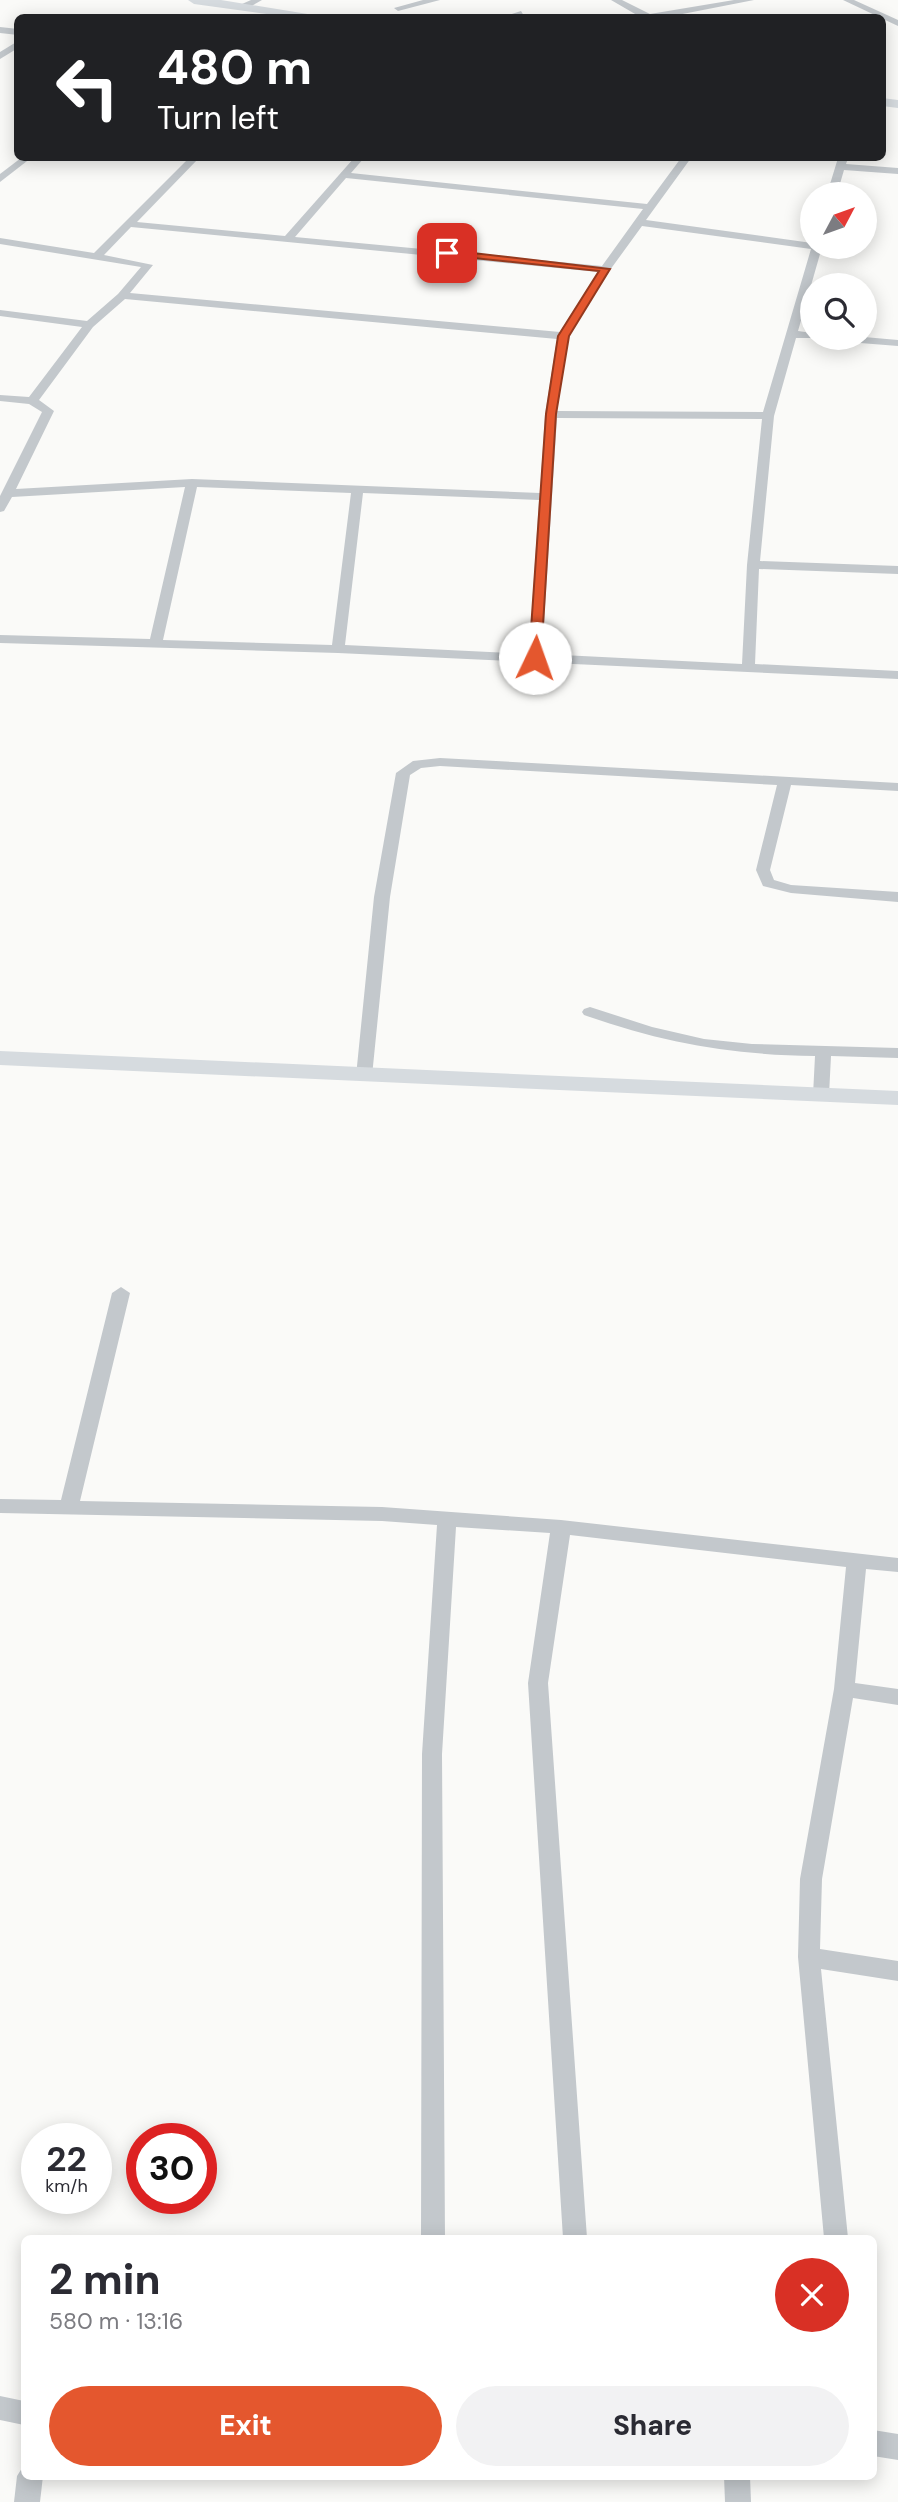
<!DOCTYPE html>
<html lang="en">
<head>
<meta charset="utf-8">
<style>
  body { margin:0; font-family:"DM Sans",sans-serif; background:#f2f2f3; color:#2b2b33; height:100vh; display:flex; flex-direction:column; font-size:26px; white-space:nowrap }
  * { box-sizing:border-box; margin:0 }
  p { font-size:23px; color:#7c7c81 }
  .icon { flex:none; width:38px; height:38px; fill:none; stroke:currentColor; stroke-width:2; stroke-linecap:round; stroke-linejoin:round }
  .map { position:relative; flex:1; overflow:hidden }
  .side { position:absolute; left:21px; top:2235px; width:856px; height:245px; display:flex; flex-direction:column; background:#fff; border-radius:10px; box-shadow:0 4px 18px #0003 }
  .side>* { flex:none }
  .guide { position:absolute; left:14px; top:14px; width:872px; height:147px; border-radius:10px; box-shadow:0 4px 18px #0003; background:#202124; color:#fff; overflow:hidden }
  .needle { width:46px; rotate:49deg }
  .fabs { position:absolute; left:800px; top:182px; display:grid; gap:14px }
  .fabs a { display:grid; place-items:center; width:77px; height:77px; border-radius:50%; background:#fff; box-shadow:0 4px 18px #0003; font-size:35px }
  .speed { position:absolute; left:21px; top:2123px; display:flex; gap:14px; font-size:35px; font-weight:700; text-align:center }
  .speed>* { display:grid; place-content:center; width:91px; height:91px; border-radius:50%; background:#fff; box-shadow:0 4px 18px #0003; line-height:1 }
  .speed small { font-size:18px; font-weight:400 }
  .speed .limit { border:10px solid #d22; background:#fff; color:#111 }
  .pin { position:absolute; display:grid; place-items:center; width:60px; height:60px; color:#fff; margin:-30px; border-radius:14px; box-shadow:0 4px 10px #0006 }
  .me { position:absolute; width:77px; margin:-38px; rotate:3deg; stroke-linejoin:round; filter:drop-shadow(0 0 5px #0008) }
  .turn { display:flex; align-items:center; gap:24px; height:147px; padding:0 28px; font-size:32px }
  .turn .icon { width:91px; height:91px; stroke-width:2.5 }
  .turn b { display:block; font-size:49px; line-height:60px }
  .round { display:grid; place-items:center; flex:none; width:74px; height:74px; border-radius:37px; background:#f2f2f3 }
  .overview { display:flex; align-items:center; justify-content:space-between; height:119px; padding:0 28px }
  h1 { font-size:42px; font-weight:800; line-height:52px }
  .cta { display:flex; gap:14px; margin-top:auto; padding:14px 28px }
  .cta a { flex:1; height:80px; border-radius:42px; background:#e4572e; color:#fff; font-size:28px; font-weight:800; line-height:80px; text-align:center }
  .cta a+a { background:#f2f2f3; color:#2b2b33 }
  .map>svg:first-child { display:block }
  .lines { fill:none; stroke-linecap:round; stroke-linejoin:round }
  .street { fill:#c3c8cc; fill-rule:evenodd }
  .secondary { fill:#d6dbdf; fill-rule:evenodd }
  .route { fill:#e4572e; stroke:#94391e; stroke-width:2 }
</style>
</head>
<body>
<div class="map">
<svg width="898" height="2502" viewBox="0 0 898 2502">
  <rect width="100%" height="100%" fill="#fafaf8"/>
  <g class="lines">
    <g class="street">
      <polygon points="251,0 262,0 248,8 242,8 242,4"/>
      <polygon points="423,0 440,0 398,11 394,8"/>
      <polygon points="611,0 622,0 650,14 734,0 754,0 662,18 642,18"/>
      <polygon points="843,0 854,0 898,20 898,26"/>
      <polygon points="521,11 524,16 505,18 506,16"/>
      <polygon points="0,27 18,29 18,35 0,33"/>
      <polygon points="18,41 18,48 0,59 0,52"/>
      <polygon points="21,158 31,158 0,182 0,174"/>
      <path d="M189 158H199L137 222 285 236 354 158H364L351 173 647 204 681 158H691L646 220 812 243V247H822L798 331 812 333V338H816H796L774 416 760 561 898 566V574L759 569 755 664 898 671V679L338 653 0 643V635L150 639 185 487 12 497 4 511 0 512V496L42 412 29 404 0 401V395L29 397 82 327 0 316V310L87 321 118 294 141 267 0 244V238L94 253ZM346 178 643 209 602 266 295 237ZM642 226 811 249 763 412 557 411 569 336 610 270ZM131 227 598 272 560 332 130 293 153 265 104 255ZM125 299 557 339 545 414 540 493 192 479 16 489 54 411 39 400 93 327ZM557 418 762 419 747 565 742 664 542 654ZM197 487 351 493 332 645 163 640ZM363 493 539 500 529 654 345 645Z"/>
      <polygon points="838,158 848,158 846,164 898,168 898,174 844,170 837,194 827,194"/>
      <polygon points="864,337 898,340 898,346 835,341 829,338"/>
      <polygon points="440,758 898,783 898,791 791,785 770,870 774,880 791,885 898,892 898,902 791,893 763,886 756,870 777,785 440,766 421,768 410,775 390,897 372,1076 370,1080 358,1080 356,1076 374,897 396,773 413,761"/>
      <path d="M590 1007 652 1027 704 1039 752 1044 898 1048V1058L831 1056 829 1095 821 1100 813 1095 815 1056C732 1055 663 1043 584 1015L582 1012 584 1009Z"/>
      <polygon points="121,1287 130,1293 80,1501 382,1507 561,1520 898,1558 898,1572 866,1569 855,1683 898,1689 898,1705 853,1698 822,1879 820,1949 898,1961 898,1981 821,1969 848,2238 824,2238 798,1957 800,1879 834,1689 846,1567 570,1535 548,1683 587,2238 563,2238 528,1683 550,1533 456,1527 442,1754 445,2238 421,2238 422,1754 437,1525 382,1521 0,1513 0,1499 61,1500 112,1293"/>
      <polygon points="0,2396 24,2401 24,2425 0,2420"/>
      <polygon points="873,2430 898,2434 898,2460 873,2456"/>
      <polygon points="24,2465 24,2476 43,2476 40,2502 14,2502 17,2476"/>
      <polygon points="724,2476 750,2476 751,2502 725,2502"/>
    </g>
    <g class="secondary">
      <polygon points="188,0 221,0 332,18 295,18 194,4"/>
      <polygon points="882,98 898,100 898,108 882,106"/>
      <polygon points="0,1051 898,1091 898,1105 0,1065"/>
    </g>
  </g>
  <polygon class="route" points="447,250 610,269 569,336 556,414 541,658 535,661 529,658 546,414 558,336 599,271 444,255"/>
</svg>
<div class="fabs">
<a><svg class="needle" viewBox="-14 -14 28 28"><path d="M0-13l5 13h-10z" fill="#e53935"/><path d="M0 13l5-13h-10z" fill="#7c7c81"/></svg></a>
<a><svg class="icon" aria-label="search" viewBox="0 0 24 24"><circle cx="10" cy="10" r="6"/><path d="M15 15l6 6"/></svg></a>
</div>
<div class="speed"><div>22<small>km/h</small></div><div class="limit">30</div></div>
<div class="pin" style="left:447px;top:253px;background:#d93025"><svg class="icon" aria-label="arrive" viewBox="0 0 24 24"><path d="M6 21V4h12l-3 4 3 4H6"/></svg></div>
<svg class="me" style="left:535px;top:658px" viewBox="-20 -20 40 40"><circle r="19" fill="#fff"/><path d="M0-13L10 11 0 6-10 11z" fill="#e4572e"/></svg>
<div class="guide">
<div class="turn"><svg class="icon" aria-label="left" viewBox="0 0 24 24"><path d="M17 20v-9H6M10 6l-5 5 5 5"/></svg><div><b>480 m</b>Turn left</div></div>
</div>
<section class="side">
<div class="overview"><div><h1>2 min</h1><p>580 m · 13:16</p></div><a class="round" style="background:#d93025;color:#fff"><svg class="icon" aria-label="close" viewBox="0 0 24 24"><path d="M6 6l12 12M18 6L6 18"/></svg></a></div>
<div class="cta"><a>Exit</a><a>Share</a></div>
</section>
</div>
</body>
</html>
